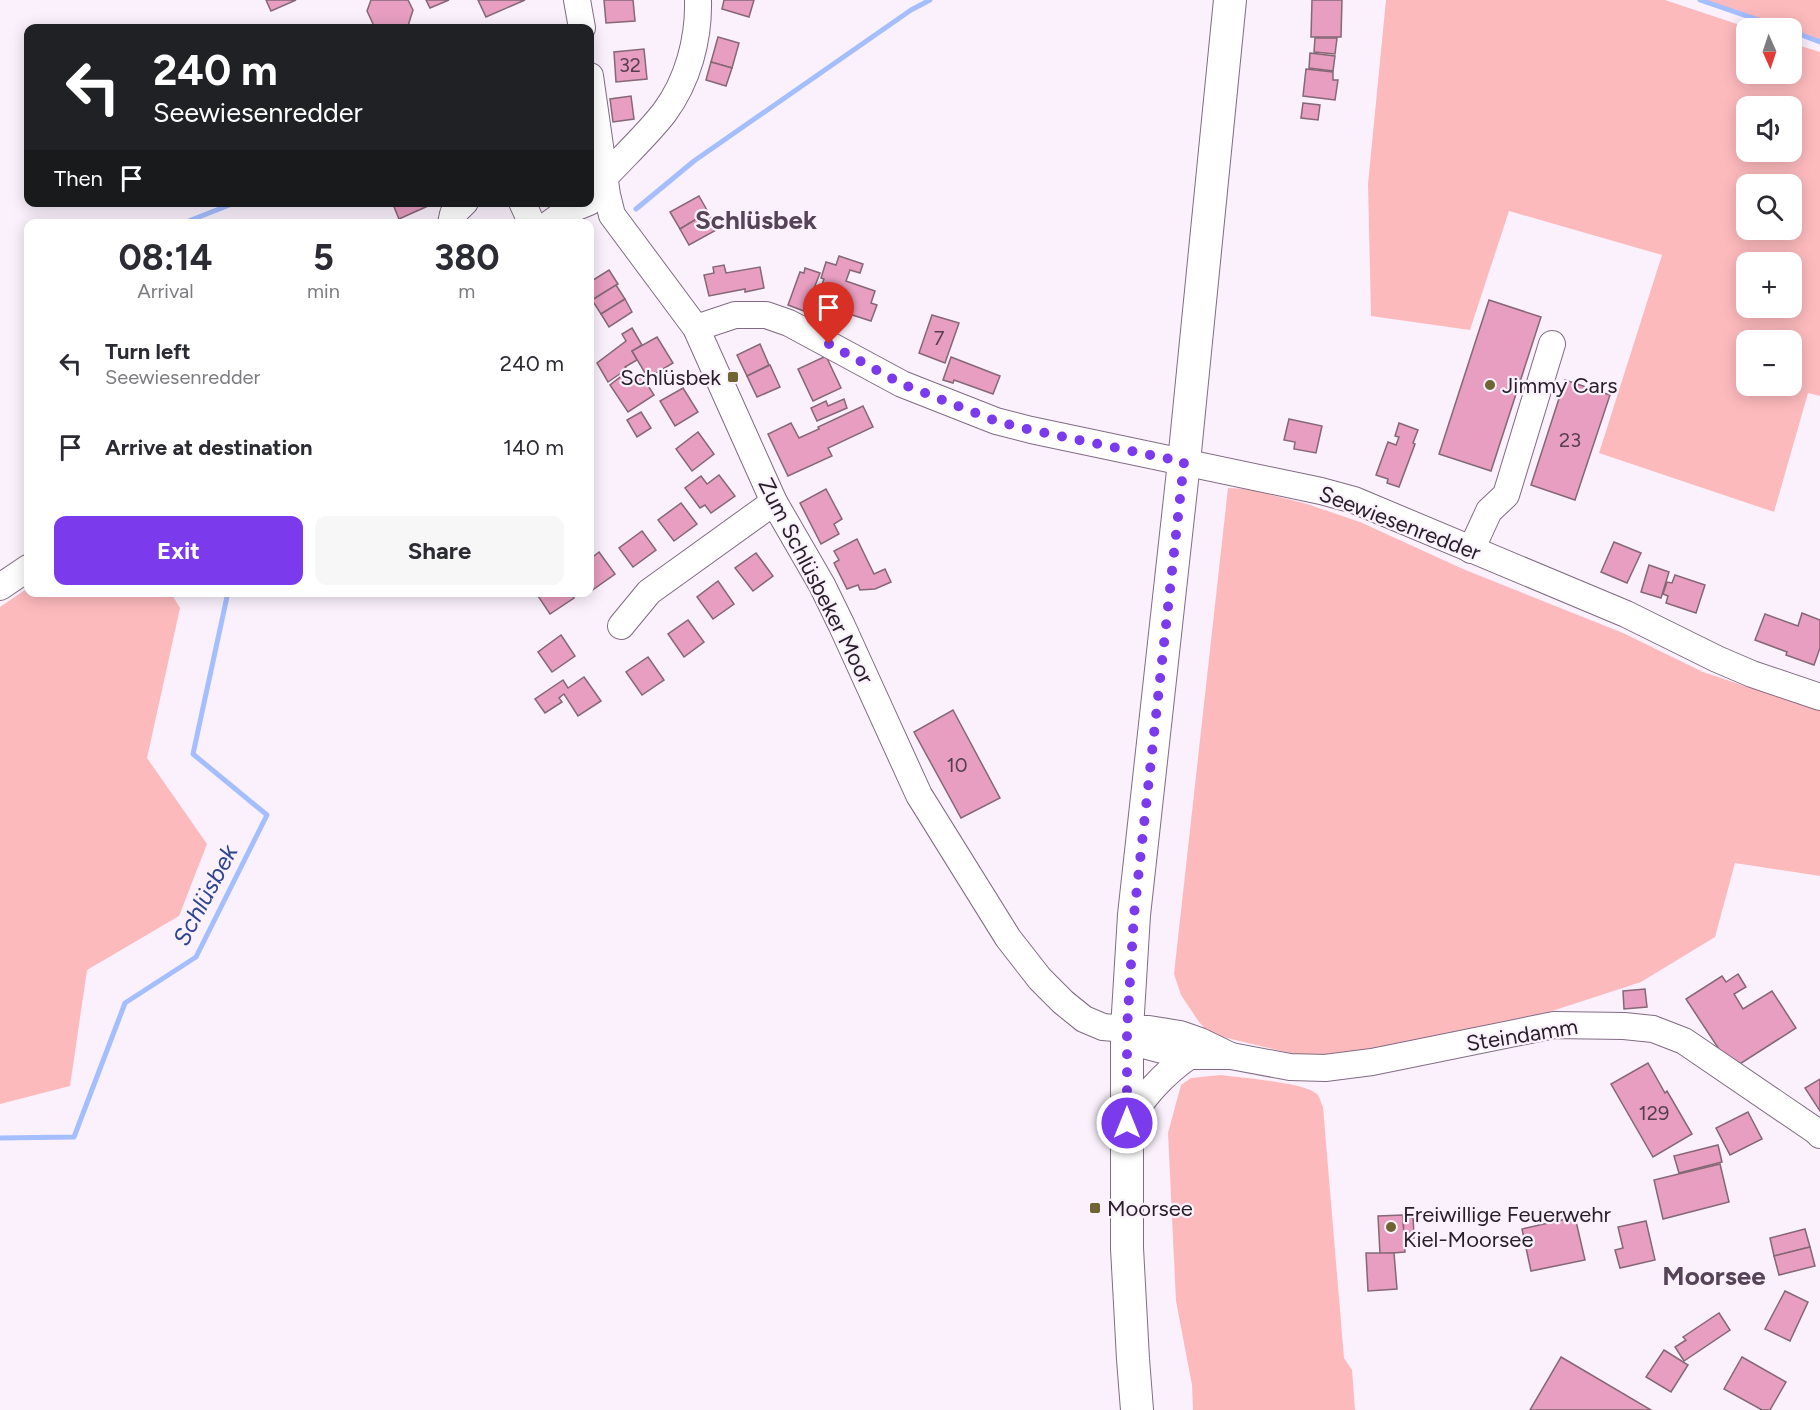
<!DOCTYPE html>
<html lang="en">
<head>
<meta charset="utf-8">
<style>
  body { margin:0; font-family:Figtree,sans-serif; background:#f7f7f7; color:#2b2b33; height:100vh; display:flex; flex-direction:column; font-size:22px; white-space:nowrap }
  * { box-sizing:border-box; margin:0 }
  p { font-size:20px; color:#7c7c81 }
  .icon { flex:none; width:33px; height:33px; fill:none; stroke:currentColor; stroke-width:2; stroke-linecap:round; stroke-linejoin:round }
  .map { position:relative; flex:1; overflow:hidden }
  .side { position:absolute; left:24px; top:219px; width:570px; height:378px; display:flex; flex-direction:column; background:#fff; border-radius:12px; box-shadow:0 3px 15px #0003 }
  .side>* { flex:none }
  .top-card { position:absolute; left:24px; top:24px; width:570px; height:183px; border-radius:12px; box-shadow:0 3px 15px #0003; background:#202124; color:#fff; overflow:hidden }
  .needle { width:39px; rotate:177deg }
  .buttons { position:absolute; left:1736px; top:18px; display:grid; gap:12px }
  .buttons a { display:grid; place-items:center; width:66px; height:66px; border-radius:12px; background:#fff; box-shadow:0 3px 15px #0003; font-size:30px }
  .pin { position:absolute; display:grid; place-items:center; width:51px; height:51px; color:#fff; margin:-62px -26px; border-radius:50% 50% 50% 0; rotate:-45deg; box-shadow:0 0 6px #0007 }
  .pin .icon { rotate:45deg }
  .me { position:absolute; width:66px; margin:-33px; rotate:0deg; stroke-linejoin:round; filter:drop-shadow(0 0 4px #0008) }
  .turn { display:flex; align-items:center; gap:21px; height:126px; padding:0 30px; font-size:27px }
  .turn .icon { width:78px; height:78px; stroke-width:2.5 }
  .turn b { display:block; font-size:42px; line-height:51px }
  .then { display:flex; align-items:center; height:57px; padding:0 30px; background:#0003; gap:12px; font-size:22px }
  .eta { display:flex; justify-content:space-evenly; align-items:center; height:102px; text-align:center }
  .eta b { font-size:36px; font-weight:700; line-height:42px }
  .cta { display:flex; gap:12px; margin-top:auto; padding:12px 30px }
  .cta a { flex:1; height:69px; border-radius:12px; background:#7c3aed; color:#fff; font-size:24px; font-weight:700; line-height:69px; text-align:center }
  .cta a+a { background:#f7f7f7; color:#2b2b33 }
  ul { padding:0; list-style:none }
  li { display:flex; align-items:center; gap:18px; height:84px; padding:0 30px }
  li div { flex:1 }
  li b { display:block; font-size:22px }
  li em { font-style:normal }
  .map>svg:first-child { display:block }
  .green { fill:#fdbabd; fill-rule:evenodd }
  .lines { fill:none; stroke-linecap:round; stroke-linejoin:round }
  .stream { stroke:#a4beff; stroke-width:5 }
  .building { fill:#e79ec1; stroke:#856775; stroke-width:1.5 }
  .minor-casing { stroke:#806b83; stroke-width:28 }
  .major-casing { stroke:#806b83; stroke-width:34 }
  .minor { stroke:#fff; stroke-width:26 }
  .major { stroke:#fff; stroke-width:32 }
  .route { stroke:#7c3aed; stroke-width:10; stroke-dasharray:0 18 }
  .poi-dot { fill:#706532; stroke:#faf1fc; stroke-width:2 }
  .labels { text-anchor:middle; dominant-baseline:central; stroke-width:4.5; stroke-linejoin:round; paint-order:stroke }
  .number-label { font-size:20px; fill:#563e4e }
  .poi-label { font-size:22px; fill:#261e28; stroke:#faf1fc; text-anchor:start }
  .street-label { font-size:22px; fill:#261e28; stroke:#faf1fc }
  .water-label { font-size:24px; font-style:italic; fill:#2e4590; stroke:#faf1fc }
  .quarter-label { font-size:26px; font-weight:bold; fill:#564358; stroke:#faf1fc }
</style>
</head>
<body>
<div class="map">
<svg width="1820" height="1410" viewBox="0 0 1820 1410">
  <rect width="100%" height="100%" fill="#faf1fc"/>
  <g class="green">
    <path d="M1386 0H1665L1749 28H1746V74H1791V43L1820 52V396L1808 393 1774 512 1599 453 1662 255 1509 211 1470 330 1371 316 1368 184ZM1746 106H1791V152H1746ZM1746 184H1791V230H1746ZM1746 262H1791V308H1746ZM1746 340H1791V386H1746Z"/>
    <polygon points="1700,0 1820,0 1820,42 1791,31 1791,28 1782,28"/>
    <polygon points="1228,488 1249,489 1307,504 1360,522 1463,569 1623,633 1703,672 1820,711 1820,876 1735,863 1715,937 1641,982 1543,1014 1360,1056 1303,1056 1210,1034 1199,1022 1181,995 1174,974"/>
    <polygon points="28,588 28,592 171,593 180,608 147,758 207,844 179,916 87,970 70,1086 0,1104 0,607"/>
    <path d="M1221 1075C1240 1078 1305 1082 1317 1094 1320 1097 1321 1103 1323 1107L1344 1358 1352 1370 1355 1410H1193L1192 1385 1176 1301 1168 1133 1181 1085 1191 1078Z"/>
  </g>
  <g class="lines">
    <g class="stream">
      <polyline points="1700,0 1782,28"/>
      <polyline points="1791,31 1820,42"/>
      <polyline points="636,209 694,161 911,10 930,0"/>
      <polyline points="181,224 237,202"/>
      <polyline points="28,284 28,292"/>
      <polyline points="0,1138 74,1137 125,1003 196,957 267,815 193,754 228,592"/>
    </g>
  </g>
  <g class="building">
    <polygon points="266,0 296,0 271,11"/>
    <polygon points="371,0 408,0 413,10 408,26 404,28 375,28 367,11"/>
    <polygon points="426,0 449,0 430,8"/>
    <polygon points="478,0 525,0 486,17"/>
    <polygon points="604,0 633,0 635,21 606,23"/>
    <polygon points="724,0 754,0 749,17 722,9"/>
    <polygon points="1312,0 1342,0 1341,37 1311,37"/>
    <polygon points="718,37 739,43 732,68 711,62"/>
    <polygon points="1315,38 1337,38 1335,54 1314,52"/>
    <polygon points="644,49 647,79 616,82 614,52"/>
    <polygon points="1310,53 1335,56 1333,71 1309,68"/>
    <polygon points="711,62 732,68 726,86 706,80"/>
    <polygon points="1306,69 1333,72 1333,80 1338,80 1335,100 1303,96"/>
    <polygon points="631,96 634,119 613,122 610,99"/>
    <polygon points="1303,103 1320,105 1318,120 1301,118"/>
    <polygon points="699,196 708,212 680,229 670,212"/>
    <polygon points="392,202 437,202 399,219"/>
    <polygon points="708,212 718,229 689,245 680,229"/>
    <polygon points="839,256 863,264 860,273 850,270 846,281 875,291 871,303 877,305 871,321 843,312 847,301 819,292 824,279 821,278 826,262 836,265"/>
    <polygon points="724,265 726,273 760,267 764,288 745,292 745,289 709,296 704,275 714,273 713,267"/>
    <polygon points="805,268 820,273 813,291 817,292 809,313 788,305 800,272 804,273"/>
    <polygon points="609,270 618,284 592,300 590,295 590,282"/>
    <polygon points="616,285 625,299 601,314 592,300"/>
    <polygon points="625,299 632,312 609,327 601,314"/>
    <polygon points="1489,300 1541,317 1491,471 1439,454"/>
    <polygon points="932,315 959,323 945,363 919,353"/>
    <polygon points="632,328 642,345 632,351 637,360 625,367 627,369 608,382 597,363 626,341 622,334"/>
    <polygon points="657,337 673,363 648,378 632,351"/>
    <polygon points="760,344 769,365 747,376 737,355"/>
    <polygon points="826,356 841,388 813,401 798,369"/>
    <polygon points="951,357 1000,376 993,394 954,380 953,383 943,380"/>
    <polygon points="770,365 780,387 757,397 747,376"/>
    <polygon points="640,373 654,395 628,412 610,385 624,374 628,380"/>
    <polygon points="1565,380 1610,395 1575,500 1531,485"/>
    <polygon points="683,388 698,412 675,426 660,401"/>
    <polygon points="844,399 847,408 817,421 811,408 826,401 828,406"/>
    <polygon points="863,406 873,427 828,448 832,456 788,476 768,434 791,423 799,438 819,429 818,427"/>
    <polygon points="641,412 651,428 637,437 627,420"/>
    <polygon points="1289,419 1322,426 1316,453 1294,449 1295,442 1284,440"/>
    <polygon points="1399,423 1418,430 1413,443 1415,444 1399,487 1387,483 1388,479 1376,475 1388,442 1396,445 1399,437 1395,436"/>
    <polygon points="698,432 714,454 692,471 676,449"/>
    <polygon points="719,475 735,496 711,513 705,505 700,508 685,488 701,476 707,484"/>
    <polygon points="826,489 842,519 834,524 839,534 821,544 800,503"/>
    <polygon points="681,503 697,524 674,541 658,520"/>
    <polygon points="642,531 656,550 633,567 619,548"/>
    <polygon points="857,539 874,574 885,569 891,582 875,589 860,590 858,585 847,589 834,563 839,560 834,551"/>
    <polygon points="1614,542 1641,553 1627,583 1601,572"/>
    <polygon points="599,552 615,574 591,591 590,559"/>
    <polygon points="756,553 773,576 753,591 735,568"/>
    <polygon points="1649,565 1669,572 1661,598 1641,592"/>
    <polygon points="1675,575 1705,585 1696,613 1666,603 1668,596 1663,594 1667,582 1672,583"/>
    <polygon points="718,581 734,604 713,619 697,597"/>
    <polygon points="570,592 574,598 550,614 536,593"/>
    <polygon points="1802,613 1820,620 1820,648 1814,665 1786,655 1787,652 1755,640 1765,614 1798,626"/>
    <polygon points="688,620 704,642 684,657 668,634"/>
    <polygon points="561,635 575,656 552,672 538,652"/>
    <polygon points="648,657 664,680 642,695 626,672"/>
    <polygon points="584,677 601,701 578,716 564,694 559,698 562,702 545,713 535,699 563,680 568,688"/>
    <polygon points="953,710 1000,798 961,818 914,732"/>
    <polygon points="1738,974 1746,987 1734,994 1743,1009 1772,991 1796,1028 1732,1069 1686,999 1722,976 1726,982"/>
    <polygon points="1645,989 1647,1007 1624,1009 1623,991"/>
    <polygon points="1648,1063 1665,1093 1667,1091 1692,1134 1653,1157 1611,1084"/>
    <polygon points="1820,1079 1820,1111 1805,1088"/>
    <polygon points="1748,1112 1762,1139 1730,1155 1716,1128"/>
    <polygon points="1718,1145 1722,1162 1679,1173 1674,1156"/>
    <polygon points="1720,1164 1729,1202 1663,1219 1654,1180"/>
    <polygon points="1403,1215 1405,1252 1380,1254 1378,1216"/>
    <polygon points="1413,1215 1414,1238 1404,1238 1403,1216"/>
    <polygon points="1575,1217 1585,1260 1531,1271 1522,1229"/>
    <polygon points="1646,1221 1655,1260 1620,1268 1615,1250 1623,1248 1618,1227"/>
    <polygon points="1805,1229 1810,1247 1774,1256 1770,1238"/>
    <polygon points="1810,1247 1815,1266 1779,1275 1774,1256"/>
    <polygon points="1366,1253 1394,1253 1397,1289 1368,1291"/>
    <polygon points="1785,1291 1808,1302 1790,1341 1765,1329"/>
    <polygon points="1719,1313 1730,1330 1684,1361 1675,1347 1686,1340 1683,1337"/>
    <polygon points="1664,1350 1688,1365 1671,1392 1646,1377"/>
    <polygon points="1561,1357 1651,1410 1530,1410"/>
    <polygon points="1742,1357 1786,1382 1770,1410 1762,1410 1724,1389"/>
  </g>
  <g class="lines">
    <g class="minor-casing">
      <g id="minor">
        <polyline points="577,0 582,28"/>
        <polyline points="590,76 607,195 612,215 696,328 774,502 822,585 842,626 919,795 1008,938 1040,979 1063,1002 1084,1019 1103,1027 1127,1029 1149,1029 1180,1034 1200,1041 1231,1056"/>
        <path d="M604 178C624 156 646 136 664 113 688 81 699 39 698 0"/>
        <polyline points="522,202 532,224"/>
        <polyline points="451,224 453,214 465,202"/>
        <polyline points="549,224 567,211 589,202"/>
        <polyline points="696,328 735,315 766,315 789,323 902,384 996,421 1031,430 1321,491 1354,500 1626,614 1717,659 1752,674 1820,697"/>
        <polyline points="1471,550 1489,511 1506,495 1552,344"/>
        <polyline points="0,587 28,568"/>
        <polyline points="621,626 649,592 774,502"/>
        <polyline points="1127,1029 1147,1046 1177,1054 1189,1056 1231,1056 1290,1067 1325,1068 1372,1062 1554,1025 1624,1026 1653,1029 1684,1041 1816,1131 1820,1135"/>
        <path d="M1127 1123C1144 1096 1162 1075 1189 1056"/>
      </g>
    </g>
    <g class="major-casing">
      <polyline id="major" points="1137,1410 1133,1359 1127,1248 1127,1029 1134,915 1184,462 1230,0"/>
    </g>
    <use href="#minor" class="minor"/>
    <use href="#major" class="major"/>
  </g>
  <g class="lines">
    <polyline class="route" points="829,344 902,384 996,421 1031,430 1184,462 1134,915 1127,1029 1127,1123"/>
  </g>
  <g class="poi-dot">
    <rect x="727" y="371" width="12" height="12" rx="3"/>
    <circle cx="1490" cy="385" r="6"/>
    <rect x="1089" y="1202" width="12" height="12" rx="3"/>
    <circle cx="1391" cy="1227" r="6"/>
  </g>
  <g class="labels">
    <g class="number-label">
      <text x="630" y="65">32</text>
      <text x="939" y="338">7</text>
      <text x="1570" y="440">23</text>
      <text x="957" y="765">10</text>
      <text x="1654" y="1113">129</text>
    </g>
    <g class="poi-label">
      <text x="721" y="377" text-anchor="end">Schlüsbek</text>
      <text x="1502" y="385">Jimmy Cars</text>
      <text x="1107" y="1208">Moorsee</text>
      <text x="1403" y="1214">Freiwillige Feuerwehr<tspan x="1403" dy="25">Kiel-Moorsee</tspan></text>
    </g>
    <g class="street-label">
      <text transform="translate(1400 523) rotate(21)">Seewiesenredder</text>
      <text transform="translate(816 581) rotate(63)">Zum Schlüsbeker Moor</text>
      <text transform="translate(1522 1035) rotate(-9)">Steindamm</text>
    </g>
    <g class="water-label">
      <text transform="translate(205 895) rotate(-62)">Schlüsbek</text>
    </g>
    <g class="quarter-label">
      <text x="756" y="220">Schlüsbek</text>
      <text x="1714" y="1276">Moorsee</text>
    </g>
  </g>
</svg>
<div class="buttons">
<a><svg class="needle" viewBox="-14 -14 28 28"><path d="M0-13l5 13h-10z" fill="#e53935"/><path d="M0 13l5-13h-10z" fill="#7c7c81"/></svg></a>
<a><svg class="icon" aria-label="sound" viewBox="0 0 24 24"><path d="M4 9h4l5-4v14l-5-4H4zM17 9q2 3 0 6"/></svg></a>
<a><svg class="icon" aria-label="search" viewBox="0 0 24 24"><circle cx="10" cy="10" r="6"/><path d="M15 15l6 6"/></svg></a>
<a>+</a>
<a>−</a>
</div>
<div class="pin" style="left:829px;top:344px;background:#d93025"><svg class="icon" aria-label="arrive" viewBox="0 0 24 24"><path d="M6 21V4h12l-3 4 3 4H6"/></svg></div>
<svg class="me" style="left:1127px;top:1123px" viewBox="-20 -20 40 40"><circle r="17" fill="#7c3aed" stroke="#fff" stroke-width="3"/><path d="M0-11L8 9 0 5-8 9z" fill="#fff"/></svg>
<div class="top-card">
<div class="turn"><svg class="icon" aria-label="left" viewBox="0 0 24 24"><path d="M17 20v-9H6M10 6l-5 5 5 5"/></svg><div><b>240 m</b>Seewiesenredder</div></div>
<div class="then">Then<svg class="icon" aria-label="arrive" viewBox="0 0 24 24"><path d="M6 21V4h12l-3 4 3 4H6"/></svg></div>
</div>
<section class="side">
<div class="eta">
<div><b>08:14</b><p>Arrival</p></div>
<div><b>5</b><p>min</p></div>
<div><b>380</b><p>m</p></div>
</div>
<ul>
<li><svg class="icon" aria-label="left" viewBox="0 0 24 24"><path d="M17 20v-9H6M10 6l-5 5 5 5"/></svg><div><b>Turn left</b><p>Seewiesenredder</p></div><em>240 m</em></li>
<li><svg class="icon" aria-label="arrive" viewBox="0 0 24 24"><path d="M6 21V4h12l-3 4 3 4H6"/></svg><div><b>Arrive at destination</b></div><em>140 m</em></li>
</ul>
<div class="cta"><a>Exit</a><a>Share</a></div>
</section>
</div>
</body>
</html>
